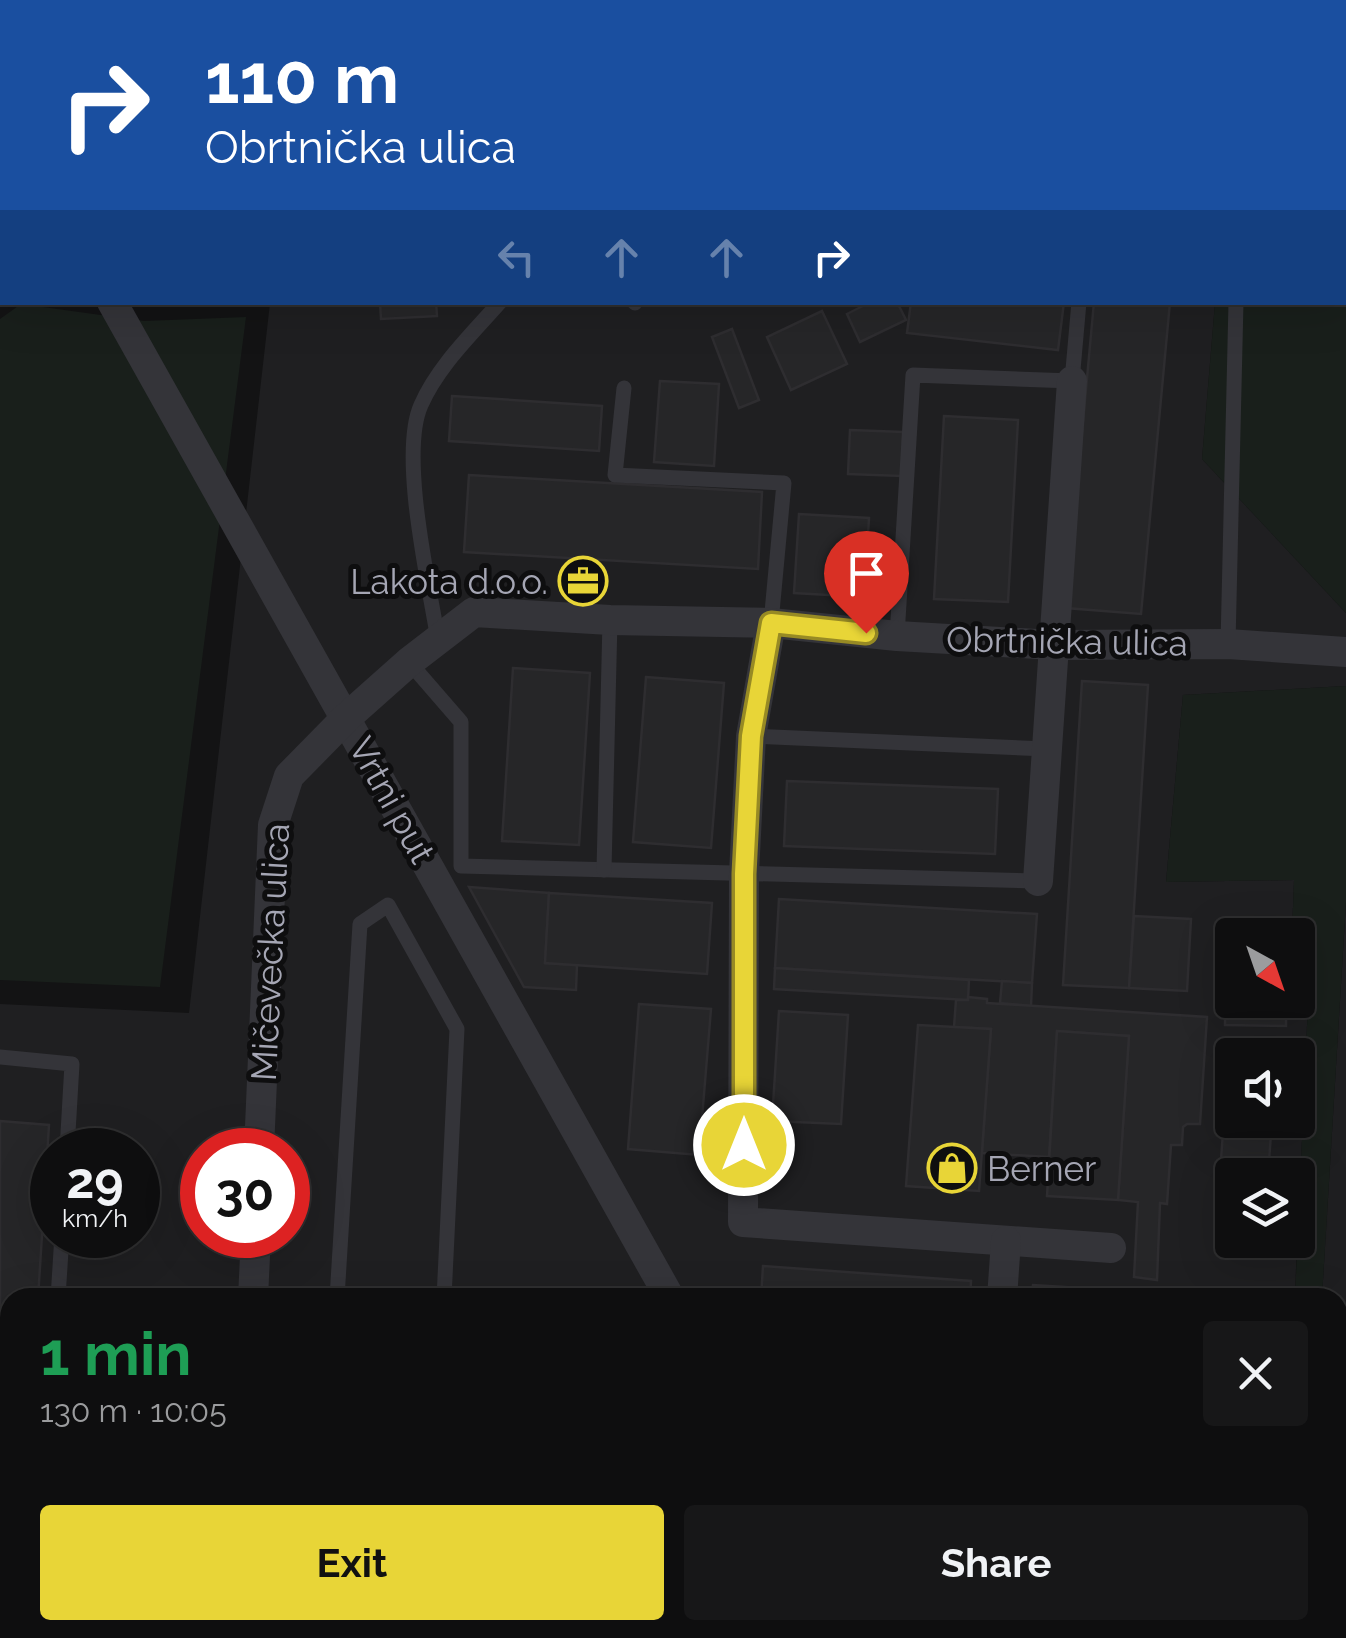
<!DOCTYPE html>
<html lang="en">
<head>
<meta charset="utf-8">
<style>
  body { margin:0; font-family:Raleway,sans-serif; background:#171718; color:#f1f3f6; height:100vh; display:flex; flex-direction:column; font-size:38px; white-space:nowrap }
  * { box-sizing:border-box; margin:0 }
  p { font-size:32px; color:#9b9c9e }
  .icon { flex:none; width:55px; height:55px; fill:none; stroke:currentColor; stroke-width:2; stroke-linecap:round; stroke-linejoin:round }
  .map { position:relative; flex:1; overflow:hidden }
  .sheet { position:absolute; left:0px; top:1288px; width:1348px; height:352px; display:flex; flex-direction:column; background:#0e0e0f; border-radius:30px 30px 0 0; box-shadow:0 10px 40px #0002,0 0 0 2px #2e2e2f }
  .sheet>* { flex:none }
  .top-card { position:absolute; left:0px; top:0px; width:1348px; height:305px; box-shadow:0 10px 40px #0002,0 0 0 2px #2e2e2f; background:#1a4fa0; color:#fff; overflow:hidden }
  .needle { width:65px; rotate:140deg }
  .fabs { position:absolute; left:1215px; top:918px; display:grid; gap:20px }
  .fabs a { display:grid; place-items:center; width:100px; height:100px; border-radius:10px; background:#0e0e0f; box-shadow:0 10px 40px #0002,0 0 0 2px #2e2e2f; font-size:50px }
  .speed { position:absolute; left:30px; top:1128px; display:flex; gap:20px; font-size:50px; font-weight:700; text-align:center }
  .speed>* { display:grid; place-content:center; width:130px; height:130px; border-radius:50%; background:#0e0e0f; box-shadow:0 10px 40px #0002,0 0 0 2px #2e2e2f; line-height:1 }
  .speed small { font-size:25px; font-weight:400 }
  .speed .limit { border:15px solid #d22; background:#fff; color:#111 }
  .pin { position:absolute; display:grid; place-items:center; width:85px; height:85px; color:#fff; margin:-102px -42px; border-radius:50% 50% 50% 0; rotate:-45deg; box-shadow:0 0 10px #0007 }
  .pin .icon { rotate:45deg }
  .me { position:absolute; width:110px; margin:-55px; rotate:0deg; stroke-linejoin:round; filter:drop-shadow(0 0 8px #0008) }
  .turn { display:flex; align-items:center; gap:35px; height:210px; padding:0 40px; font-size:45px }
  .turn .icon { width:130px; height:130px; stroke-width:2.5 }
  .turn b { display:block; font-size:70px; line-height:85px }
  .lanes { display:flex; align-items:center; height:95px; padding:0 40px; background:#0003; justify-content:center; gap:50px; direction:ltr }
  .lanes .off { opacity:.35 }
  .round { display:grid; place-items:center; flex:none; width:105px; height:105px; border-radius:10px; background:#171718 }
  .headline { display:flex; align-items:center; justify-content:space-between; height:170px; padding:0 40px }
  h1 { font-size:60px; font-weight:700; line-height:75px; color:#1e9e55 }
  .button { display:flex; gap:20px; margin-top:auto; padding:20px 40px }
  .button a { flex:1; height:115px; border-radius:10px; background:#e8d537; color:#111; font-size:40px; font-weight:700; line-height:115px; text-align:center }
  .button a+a { background:#171718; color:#f1f3f6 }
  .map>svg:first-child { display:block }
  .built { fill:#1f1f21; fill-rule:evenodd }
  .green { fill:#191f1b }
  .building { fill:#262628; stroke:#2e2d30; stroke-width:2.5 }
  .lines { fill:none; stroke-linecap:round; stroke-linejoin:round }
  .service { stroke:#343439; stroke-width:15 }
  .minor { stroke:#343439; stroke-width:30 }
  .route-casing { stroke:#978a24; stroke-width:25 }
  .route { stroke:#e8d537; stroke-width:18 }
  .labels { text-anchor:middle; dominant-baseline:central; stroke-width:10; stroke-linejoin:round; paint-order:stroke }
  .poi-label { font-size:35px; fill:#a5a6b4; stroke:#0e0e0f; text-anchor:end }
  .street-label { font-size:35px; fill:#a5a6b4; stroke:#0e0e0f }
</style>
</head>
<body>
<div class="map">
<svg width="1346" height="1638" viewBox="0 0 1346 1638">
  <rect width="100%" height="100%" fill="#131314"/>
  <g class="built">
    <polygon points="305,0 1240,0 304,2"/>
    <path d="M270 303H1215L1202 459 1346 613V686L1183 695 1166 882 1294 880 1292 935H1232V1000H1298V973L1308 1003 1298 1232V1175H1232V1240H1297L1295 1297 10 1298V1630H1125L1124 1638H0V1004L189 1013ZM1232 1055H1298V1120H1232ZM52 1150H138V1235H52ZM202 1150H288V1235H202Z"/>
    <polygon points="1346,902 1346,1638 1302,1638 1303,1630 1338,1630 1338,1298 1322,1297"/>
  </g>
  <g class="green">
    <polygon points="1240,0 1346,0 1346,613 1202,459 1215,303 1345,302 1345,2 1239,2"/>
    <polygon points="21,304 144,321 246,317 160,987 0,980 0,319"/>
    <polygon points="1346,686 1346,902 1322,1297 1295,1297 1308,1003 1298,973 1298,935 1292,935 1294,880 1166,882 1183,695"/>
    <polygon points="1125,1630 1303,1630 1302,1638 1124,1638"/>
  </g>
  <g class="building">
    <polygon points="380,302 436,302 437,316 381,319"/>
    <polygon points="871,302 897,302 906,320 860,342 847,314"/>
    <polygon points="911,302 1064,302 1058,350 907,333"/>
    <polygon points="1094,302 1170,302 1141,614 1066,608"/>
    <polygon points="822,311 847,364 791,390 767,337"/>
    <polygon points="732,329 759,400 739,408 712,337"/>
    <polygon points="660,381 719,384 714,466 654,462"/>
    <polygon points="452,396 602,406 599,451 449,441"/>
    <polygon points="944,416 1018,420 1008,602 934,599"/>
    <polygon points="850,430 903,432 902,476 848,474"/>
    <polygon points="469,475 762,492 758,569 464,552"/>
    <polygon points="799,514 869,518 864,597 794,593"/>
    <polygon points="513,668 590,673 579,845 502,841"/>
    <polygon points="646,677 724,683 711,848 633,842"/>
    <polygon points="1082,681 1148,685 1129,988 1063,985"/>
    <polygon points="787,781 998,789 995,854 784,846"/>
    <polygon points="469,887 549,893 545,963 577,965 576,990 524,987"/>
    <polygon points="549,893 712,903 707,974 545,963"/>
    <polygon points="779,899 1037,914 1032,983 775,968"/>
    <polygon points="1134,916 1191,919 1187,991 1129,988"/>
    <polygon points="775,968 969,980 968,1000 774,989"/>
    <polygon points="1226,969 1232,969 1232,1000 1286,1000 1286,1026 1225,1025"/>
    <polygon points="1002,981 1032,983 1031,1006 1000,1003"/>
    <polygon points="968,997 987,999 987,1003 1207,1017 1200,1124 1187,1124 1183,1127 1182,1145 1171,1145 1167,1204 1160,1203 1157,1280 1134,1277 1138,1202 1118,1200 1129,1036 1057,1031 1049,1157 982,1153 991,1029 954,1027 956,1000 968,1000"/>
    <polygon points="639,1004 711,1009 699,1155 628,1149"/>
    <polygon points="779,1011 848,1015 841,1124 772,1121"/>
    <polygon points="918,1025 991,1029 979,1191 906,1186"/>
    <polygon points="1057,1031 1129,1036 1118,1200 1047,1196"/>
    <polygon points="1226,1089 1232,1090 1232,1120 1272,1120 1268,1175 1232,1175 1232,1232 1216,1231"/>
    <polygon points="0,1121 49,1125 38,1298 10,1298 10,1443 0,1443"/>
    <polygon points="763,1266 971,1281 970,1298 761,1298"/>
    <polygon points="1033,1285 1112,1290 1111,1298 1032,1298"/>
    <polygon points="1338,1385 1346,1386 1346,1621 1338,1620"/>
    <polygon points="0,1443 10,1443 10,1630 14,1630 14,1638 0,1638"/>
    <polygon points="355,1630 443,1630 443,1638 354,1638"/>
    <polygon points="475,1630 575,1630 574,1638 475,1638"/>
    <polygon points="1035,1630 1117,1630 1117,1635"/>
  </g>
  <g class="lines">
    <g class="service">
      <polyline points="554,2 555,0"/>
      <polyline points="1096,2 1096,0"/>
      <polyline points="1246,2 1246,0"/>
      <polyline points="634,302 635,303"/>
      <polyline points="624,388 615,475 784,483 771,623"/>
      <polyline points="897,636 913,375 1072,381 1079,302"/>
      <path d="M438 640C429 584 399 454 421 405 438 366 472 334 500 302"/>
      <polyline points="1228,644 1236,302"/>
      <polyline points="409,662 461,722 461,866 1038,881"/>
      <polyline points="751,736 1047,749"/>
      <polyline points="604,870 610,620"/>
      <polyline points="0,1057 72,1064 67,1150"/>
      <polyline points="58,1298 62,1235"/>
      <polyline points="337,1298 360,924 388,905 457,1029 444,1298"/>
      <polyline points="649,1630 653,1638"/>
      <polyline points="742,1630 747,1638"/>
      <polyline points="37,1638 38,1630"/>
      <polyline points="319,1638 320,1630"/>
    </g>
    <g class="minor">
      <polyline points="0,103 2,108"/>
      <polyline points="112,302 670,1298"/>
      <polyline points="771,623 751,736 744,874 743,1222 1111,1248"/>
      <polyline points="1038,881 1072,381"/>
      <polyline points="259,1150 273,825 289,776 346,718 409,662 474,612 610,620 771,623 897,636 1054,645 1228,644 1346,652"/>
      <polyline points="253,1298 256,1235"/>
      <polyline points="1002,1298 1006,1241"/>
      <polyline points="855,1630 859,1638"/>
      <polyline points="980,1632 980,1630"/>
      <polyline points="239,1638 240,1630"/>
    </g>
  </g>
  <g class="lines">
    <g class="route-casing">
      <polyline id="route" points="744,1145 744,874 751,736 771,623 866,633"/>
    </g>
    <use href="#route" class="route"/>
  </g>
  <defs>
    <g id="office-ring" transform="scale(2.5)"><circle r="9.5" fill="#0e0e0f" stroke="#e8d537" stroke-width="1.5"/><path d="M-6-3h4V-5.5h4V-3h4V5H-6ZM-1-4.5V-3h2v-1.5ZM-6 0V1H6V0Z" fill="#e8d537"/></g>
    <g id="shop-ring" transform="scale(2.5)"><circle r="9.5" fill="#0e0e0f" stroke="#e8d537" stroke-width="1.5"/><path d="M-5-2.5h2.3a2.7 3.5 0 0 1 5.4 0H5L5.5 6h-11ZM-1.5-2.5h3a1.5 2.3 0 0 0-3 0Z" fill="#e8d537"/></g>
  </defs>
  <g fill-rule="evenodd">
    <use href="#office-ring" x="583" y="581"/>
    <use href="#shop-ring" x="952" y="1168"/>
  </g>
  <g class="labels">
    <g class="poi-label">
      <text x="548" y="581">Lakota d.o.o.</text>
      <text x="987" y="1168" text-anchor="start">Berner</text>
    </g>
    <g class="street-label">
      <text transform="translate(1067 641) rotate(1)">Obrtnička ulica</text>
      <text transform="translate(392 800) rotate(61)">Vrtni put</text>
      <text transform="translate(270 952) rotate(-87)">Mičevečka ulica</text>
    </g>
  </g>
</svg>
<div class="fabs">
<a><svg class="needle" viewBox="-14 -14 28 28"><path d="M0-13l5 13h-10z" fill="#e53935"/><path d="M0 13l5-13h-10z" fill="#9b9c9e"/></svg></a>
<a><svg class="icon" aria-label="sound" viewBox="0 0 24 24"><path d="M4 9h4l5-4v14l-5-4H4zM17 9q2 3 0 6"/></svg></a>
<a><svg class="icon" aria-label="layers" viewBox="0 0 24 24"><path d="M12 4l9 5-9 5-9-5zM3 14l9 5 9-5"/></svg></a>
</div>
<div class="speed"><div>29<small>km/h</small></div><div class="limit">30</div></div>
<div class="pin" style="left:866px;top:633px;background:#d93025"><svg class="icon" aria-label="arrive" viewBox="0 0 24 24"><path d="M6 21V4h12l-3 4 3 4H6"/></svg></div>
<svg class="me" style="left:744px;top:1145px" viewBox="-20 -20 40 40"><circle r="17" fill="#e8d537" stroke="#fff" stroke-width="3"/><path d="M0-11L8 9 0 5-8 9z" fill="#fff"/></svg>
<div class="top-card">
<div class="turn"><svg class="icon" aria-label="right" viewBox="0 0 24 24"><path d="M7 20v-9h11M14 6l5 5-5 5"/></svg><div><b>110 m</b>Obrtnička ulica</div></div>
<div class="lanes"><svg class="icon off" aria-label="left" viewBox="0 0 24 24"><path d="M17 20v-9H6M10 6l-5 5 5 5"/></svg><svg class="icon off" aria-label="ahead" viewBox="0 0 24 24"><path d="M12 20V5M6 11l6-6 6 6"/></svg><svg class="icon off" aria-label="ahead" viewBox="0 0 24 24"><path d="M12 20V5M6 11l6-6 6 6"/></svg><svg class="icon" aria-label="right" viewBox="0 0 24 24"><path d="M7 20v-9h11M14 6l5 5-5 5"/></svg></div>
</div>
<section class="sheet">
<div class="headline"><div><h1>1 min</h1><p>130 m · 10:05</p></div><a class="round"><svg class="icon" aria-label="close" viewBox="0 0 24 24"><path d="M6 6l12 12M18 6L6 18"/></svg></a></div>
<div class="button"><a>Exit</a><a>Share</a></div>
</section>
</div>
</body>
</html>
